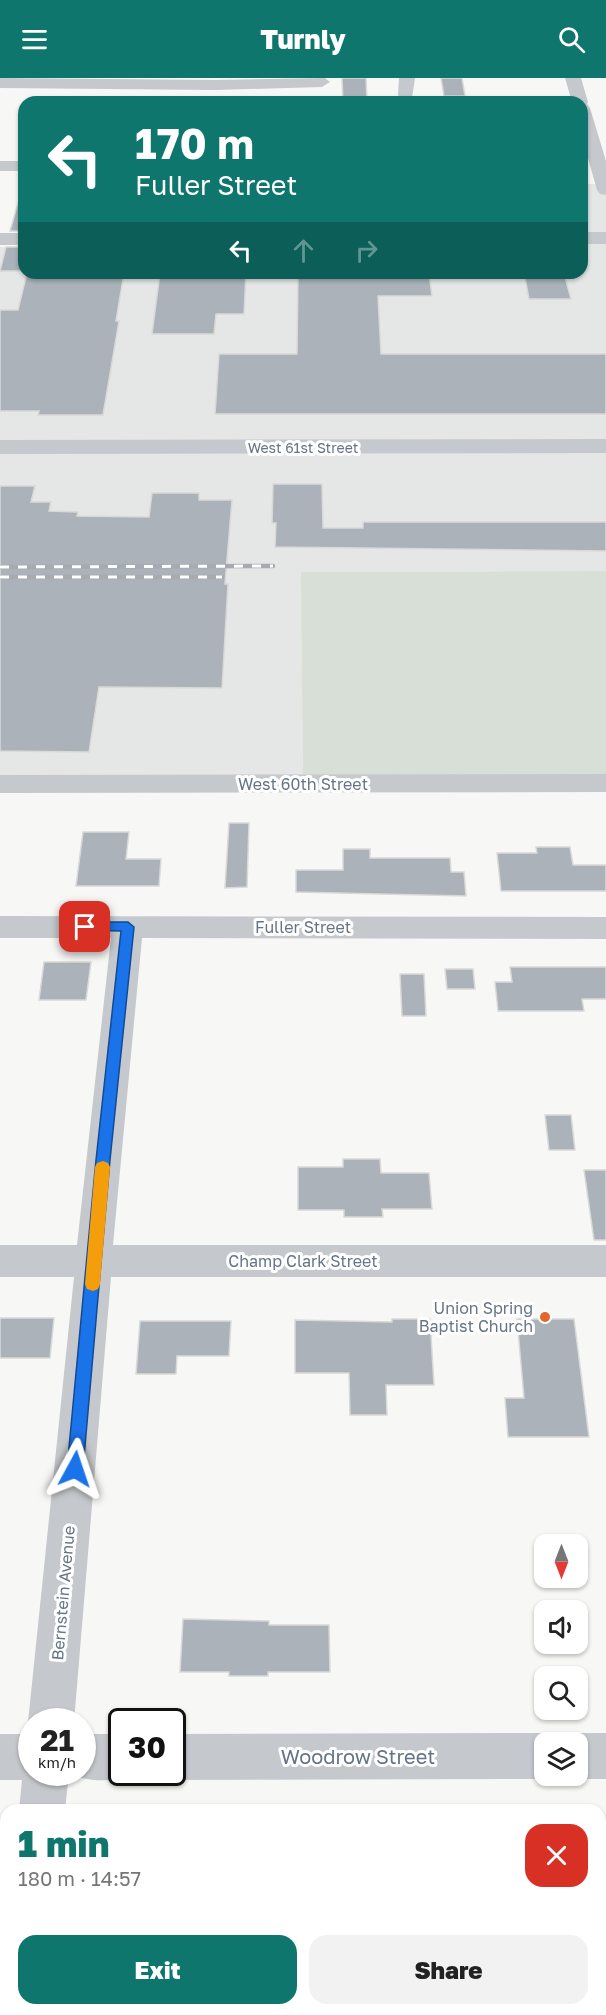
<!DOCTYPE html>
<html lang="en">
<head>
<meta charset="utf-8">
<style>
  body { margin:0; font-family:"Golos Text",sans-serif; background:#f2f2f2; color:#222; height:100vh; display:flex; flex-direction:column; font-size:22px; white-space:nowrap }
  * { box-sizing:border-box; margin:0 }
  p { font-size:20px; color:#767676 }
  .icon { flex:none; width:33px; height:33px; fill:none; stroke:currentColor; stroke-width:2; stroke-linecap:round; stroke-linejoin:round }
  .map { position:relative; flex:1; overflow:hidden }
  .details { position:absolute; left:0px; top:1726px; width:606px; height:212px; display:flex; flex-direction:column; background:#fff; border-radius:18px 18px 0 0; box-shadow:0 2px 4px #0004 }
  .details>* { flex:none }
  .hud { position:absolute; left:18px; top:18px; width:570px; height:183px; border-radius:18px; box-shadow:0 2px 4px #0004; background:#0f766e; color:#fff; overflow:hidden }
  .needle { width:39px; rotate:180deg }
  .tools { position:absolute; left:534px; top:1456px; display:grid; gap:12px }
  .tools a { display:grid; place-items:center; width:54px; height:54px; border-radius:12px; background:#fff; box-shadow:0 2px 4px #0004; font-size:30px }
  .speed { position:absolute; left:18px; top:1630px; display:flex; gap:12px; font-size:30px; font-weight:700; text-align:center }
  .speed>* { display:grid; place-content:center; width:78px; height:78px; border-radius:50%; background:#fff; box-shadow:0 2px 4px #0004; line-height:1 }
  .speed small { font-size:15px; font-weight:400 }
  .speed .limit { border:3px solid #111; border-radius:9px; background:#fff; color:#111 }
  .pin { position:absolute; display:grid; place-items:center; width:51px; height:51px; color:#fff; margin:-26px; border-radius:12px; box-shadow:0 3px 9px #0006 }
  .me { position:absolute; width:66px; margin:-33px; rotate:5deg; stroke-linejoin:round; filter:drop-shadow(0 0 4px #0008) }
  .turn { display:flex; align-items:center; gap:21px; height:126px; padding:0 18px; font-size:27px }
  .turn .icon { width:78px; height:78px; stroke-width:2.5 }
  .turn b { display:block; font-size:42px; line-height:51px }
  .lanes { display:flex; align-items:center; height:57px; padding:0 18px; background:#0003; justify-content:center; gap:30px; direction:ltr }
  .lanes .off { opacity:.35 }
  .round { display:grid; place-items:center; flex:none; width:63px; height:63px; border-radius:18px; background:#f2f2f2 }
  .head { display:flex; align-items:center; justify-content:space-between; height:102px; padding:0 18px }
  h1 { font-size:36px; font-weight:800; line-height:45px; color:#0f766e }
  .primary-button { display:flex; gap:12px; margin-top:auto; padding:12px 18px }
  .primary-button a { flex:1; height:69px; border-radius:18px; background:#0f766e; color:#fff; font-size:24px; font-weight:800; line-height:69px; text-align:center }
  .primary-button a+a { background:#f2f2f2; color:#222 }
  header { display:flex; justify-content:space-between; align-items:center; height:78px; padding:0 18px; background:#0f766e; color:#fff; font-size:27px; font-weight:800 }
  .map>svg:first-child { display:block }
  .built { fill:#e5e7e6 }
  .green { fill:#d8dfd6 }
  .building { fill:#abb2b9; stroke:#d9d9d7; stroke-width:1.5 }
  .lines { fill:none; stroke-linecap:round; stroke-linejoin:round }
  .minor { fill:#c5c8cc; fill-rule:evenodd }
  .rail-casing { stroke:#a5abb1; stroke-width:4.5 }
  .rail { stroke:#fff; stroke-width:3; stroke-dasharray:9; stroke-linecap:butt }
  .route { fill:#1a73e8; stroke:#114b97; stroke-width:1.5 }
  .slow { fill:#f59e0b }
  .poi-dot { fill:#e56627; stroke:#fff; stroke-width:2 }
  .labels { text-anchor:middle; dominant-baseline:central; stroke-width:6; stroke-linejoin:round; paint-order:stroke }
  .far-street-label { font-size:14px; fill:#667586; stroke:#fff }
  .street-label { font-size:16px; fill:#667586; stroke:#fff }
  .poi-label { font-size:16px; fill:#667586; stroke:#fff; text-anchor:end }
  .near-street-label { font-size:20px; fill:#667586; stroke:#fff }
</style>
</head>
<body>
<header><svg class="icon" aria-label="menu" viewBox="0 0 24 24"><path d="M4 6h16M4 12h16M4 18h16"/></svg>Turnly<svg class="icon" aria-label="search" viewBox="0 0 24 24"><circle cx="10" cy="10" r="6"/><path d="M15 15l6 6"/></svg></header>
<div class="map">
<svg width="606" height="1937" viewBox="0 0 606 1937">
  <rect width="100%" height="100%" fill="#f7f8f5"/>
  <polygon class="built" points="582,84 588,106 606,106 606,493 302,494 303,698 0,698 0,169 24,169 24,195 582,195"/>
  <polygon class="green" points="606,493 606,697 303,698 301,494"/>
  <g class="building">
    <polygon points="342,0 366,0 367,24 343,24"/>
    <polygon points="441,0 462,0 465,18 444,18"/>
    <polygon points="18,125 24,126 24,153 10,153"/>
    <polygon points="6,169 24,169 24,193 0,193"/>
    <polygon points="27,195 124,195 116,243 119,243 103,337 38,337 39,333 0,333 0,232 18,232"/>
    <polygon points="160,195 246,195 244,236 216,236 214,256 152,256"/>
    <polygon points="298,195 429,195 432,218 378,218 381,276 606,276 606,336 215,336 219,276 297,276"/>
    <polygon points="524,195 564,195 571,221 529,221"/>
    <polygon points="273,406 322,406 323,450 363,450 363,444 606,444 606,473 275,469 276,445 272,445"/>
    <polygon points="0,408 35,408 31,424 51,424 49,433 78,434 77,438 149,439 152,415 199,415 199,422 232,422 225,506 228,506 222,610 99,609 89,674 0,673"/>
    <polygon points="229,745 249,745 247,809 225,810"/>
    <polygon points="83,754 129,754 126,781 161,781 159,808 76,808"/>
    <polygon points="536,769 570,769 573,787 606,787 606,813 501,813 497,775 537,775"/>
    <polygon points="343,771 370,771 370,780 450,780 451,794 464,794 466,818 296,814 296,792 343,792"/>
    <polygon points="44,884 91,884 86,922 39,922"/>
    <polygon points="510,889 606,889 606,921 582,921 584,933 498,933 495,904 512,904"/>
    <polygon points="445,891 473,891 475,911 447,911"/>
    <polygon points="400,896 424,896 426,938 402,938"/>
    <polygon points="545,1037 571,1037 575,1072 549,1072"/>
    <polygon points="343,1081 380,1081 381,1095 429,1095 432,1131 382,1131 383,1139 344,1139 344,1132 298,1132 298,1089 343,1089"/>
    <polygon points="584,1092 606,1092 606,1162 594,1162"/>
    <polygon points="0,1240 54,1240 50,1280 0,1280"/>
    <polygon points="392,1241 430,1241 434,1307 386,1307 387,1337 350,1337 349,1295 295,1295 295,1242 392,1244"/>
    <polygon points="517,1241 574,1241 589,1359 508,1359 505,1320 524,1320"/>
    <polygon points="140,1243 231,1243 229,1278 177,1278 176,1296 136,1296"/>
    <polygon points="183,1541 269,1543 269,1547 329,1547 330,1594 268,1594 268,1598 229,1598 229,1594 180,1594"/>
  </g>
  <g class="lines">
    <g class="minor">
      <polygon points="0,0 216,2 325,0 330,4 322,9 216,12 0,10"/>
      <polygon points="399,0 415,0 412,20 400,20 398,17"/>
      <polygon points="565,0 581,0 588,24 587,26 590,30 606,83 606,117 600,116 597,112 582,59 582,24 572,24"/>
      <rect x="0" y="83" width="24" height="10"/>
      <rect x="582" y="154" width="24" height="12"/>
      <rect x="0" y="155" width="24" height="12"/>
      <polygon points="606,361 606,375 0,376 0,362"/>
      <polygon points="606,696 606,714 0,715 0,697"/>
      <polygon points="0,838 606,839 606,861 142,860 113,1167 606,1167 606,1199 111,1199 74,1644 32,1644 32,1651 28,1644 74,1199 0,1199 0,1167 77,1167 111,860 0,860"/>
      <polygon points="544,1655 561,1664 578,1655 606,1655 606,1701 578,1701 571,1698 578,1698 578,1665 544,1665 544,1698 551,1698 544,1701 172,1702 156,1695 172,1695 172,1656"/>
      <path d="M0 1656H32V1695H82V1656H122V1695H138C117 1704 91 1705 69 1696L65 1732H19L22 1702H0Z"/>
      <polygon points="6,1914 6,1932 48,1932 47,1937 0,1937 0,1927"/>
    </g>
    <g class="rail-casing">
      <g id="rail">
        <polyline points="0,489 273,488"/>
        <polyline points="0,499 222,499"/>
      </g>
    </g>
    <use href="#rail" class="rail"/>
  </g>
  <polygon class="route" points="85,844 128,844 134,849 110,1082 83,1391 81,1396 75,1399 69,1396 67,1391 96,1082 121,853 81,852 79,849 81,846"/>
  <polygon class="slow" points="103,1083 108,1085 110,1089 100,1206 98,1211 93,1213 87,1211 85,1206 95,1089 97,1085"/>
  <circle class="poi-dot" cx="545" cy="1239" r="6"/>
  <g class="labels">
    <g class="far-street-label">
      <text x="303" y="369">West 61st Street</text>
    </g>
    <g class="street-label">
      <text x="303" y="706">West 60th Street</text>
      <text x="303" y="849">Fuller Street</text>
      <text x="303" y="1183">Champ Clark Street</text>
      <text transform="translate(63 1515) rotate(-85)">Bernstein Avenue</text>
    </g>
    <g class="poi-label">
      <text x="533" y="1230">Union Spring<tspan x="533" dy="18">Baptist Church</tspan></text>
    </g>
    <g class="near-street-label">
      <text x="358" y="1678">Woodrow Street</text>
    </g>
  </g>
</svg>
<div class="tools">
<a><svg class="needle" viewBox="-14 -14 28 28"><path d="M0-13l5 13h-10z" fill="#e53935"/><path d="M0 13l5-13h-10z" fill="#767676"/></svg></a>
<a><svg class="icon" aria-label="sound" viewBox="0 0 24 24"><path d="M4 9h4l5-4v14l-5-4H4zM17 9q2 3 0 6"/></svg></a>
<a><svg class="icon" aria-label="search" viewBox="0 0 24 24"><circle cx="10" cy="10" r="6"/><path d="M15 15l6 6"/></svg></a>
<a><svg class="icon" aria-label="layers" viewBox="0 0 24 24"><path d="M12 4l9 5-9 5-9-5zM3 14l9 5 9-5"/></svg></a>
</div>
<div class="speed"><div>21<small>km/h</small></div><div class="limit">30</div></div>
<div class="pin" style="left:85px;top:849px;background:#d93025"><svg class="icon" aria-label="arrive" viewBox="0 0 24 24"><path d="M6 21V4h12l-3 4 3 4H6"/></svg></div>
<svg class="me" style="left:75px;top:1391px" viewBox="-20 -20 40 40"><path d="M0-17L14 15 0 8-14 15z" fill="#1a73e8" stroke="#fff" stroke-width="4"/></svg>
<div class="hud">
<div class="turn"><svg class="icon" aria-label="left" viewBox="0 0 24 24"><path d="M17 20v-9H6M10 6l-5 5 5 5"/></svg><div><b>170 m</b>Fuller Street</div></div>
<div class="lanes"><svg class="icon" aria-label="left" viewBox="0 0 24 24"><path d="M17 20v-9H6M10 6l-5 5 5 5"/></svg><svg class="icon off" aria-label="ahead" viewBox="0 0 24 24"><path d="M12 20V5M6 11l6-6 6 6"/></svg><svg class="icon off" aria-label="right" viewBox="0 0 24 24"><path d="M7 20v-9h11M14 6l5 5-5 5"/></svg></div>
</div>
<section class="details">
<div class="head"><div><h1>1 min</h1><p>180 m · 14:57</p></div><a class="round" style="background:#d93025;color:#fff"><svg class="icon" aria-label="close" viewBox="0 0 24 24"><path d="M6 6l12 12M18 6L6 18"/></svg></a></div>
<div class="primary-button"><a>Exit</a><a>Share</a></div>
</section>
</div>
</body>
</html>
